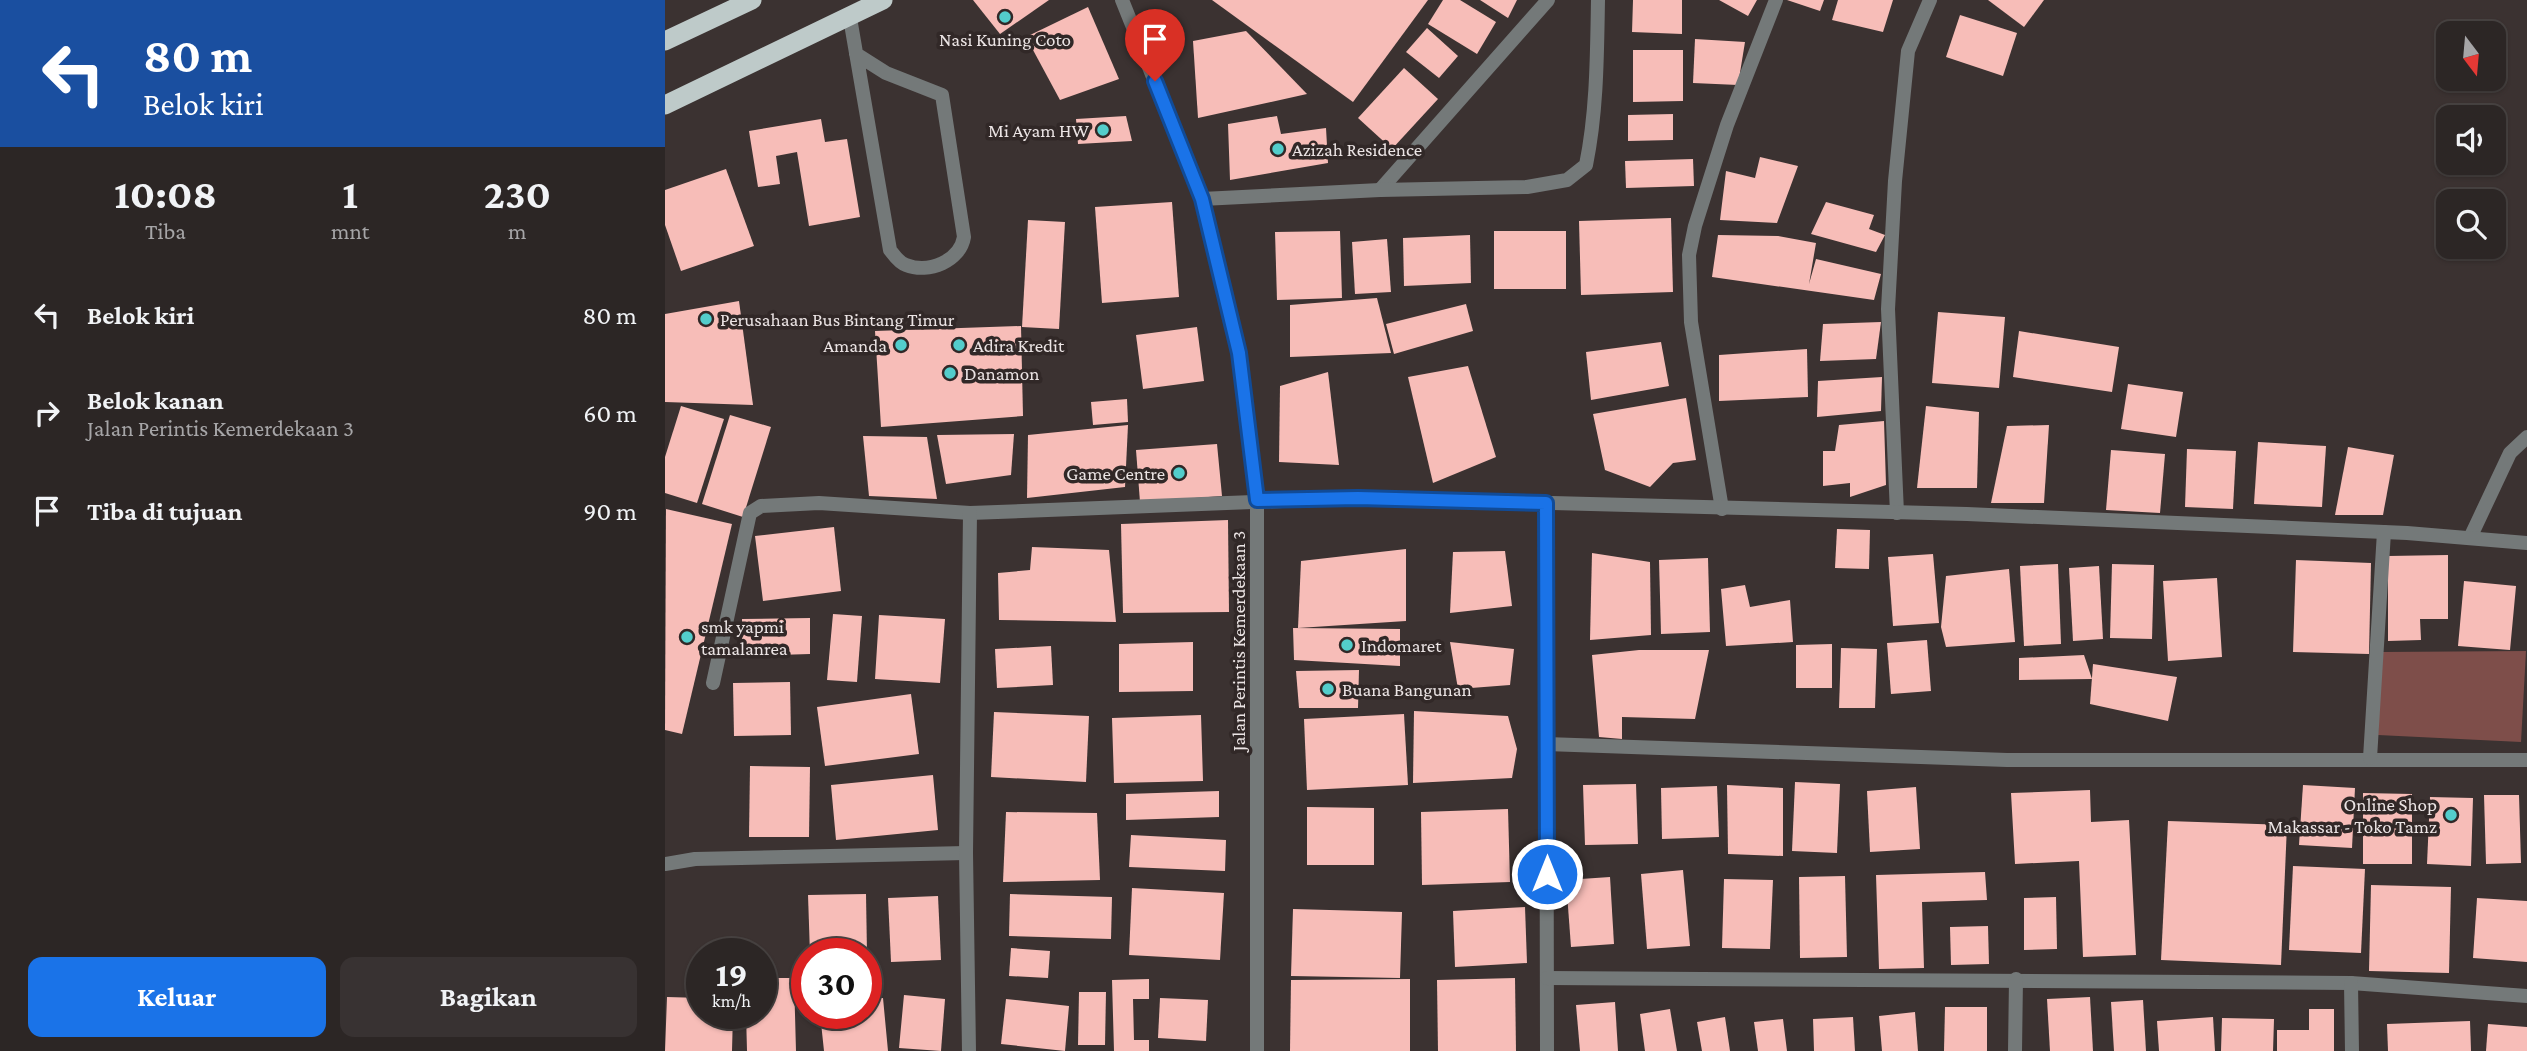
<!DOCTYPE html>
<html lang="id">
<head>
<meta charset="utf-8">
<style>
  body { margin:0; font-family:"Crimson Pro",serif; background:#383232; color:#f1f3f6; height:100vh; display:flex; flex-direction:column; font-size:26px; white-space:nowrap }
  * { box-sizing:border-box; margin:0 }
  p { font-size:23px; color:#a6a5a7 }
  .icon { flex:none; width:38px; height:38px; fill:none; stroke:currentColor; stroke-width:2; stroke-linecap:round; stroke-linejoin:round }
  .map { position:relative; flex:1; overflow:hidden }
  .sheet { display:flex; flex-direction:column; background:#2c2625; width:665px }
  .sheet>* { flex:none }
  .hud { background:#1a4fa0; color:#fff; overflow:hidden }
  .needle { width:46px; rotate:164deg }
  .tools { position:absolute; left:1771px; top:21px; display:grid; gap:14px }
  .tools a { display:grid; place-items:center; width:70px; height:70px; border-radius:14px; background:#2c2625; box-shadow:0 2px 5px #0004,0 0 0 2px #484342; font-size:35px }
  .speed { position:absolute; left:21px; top:938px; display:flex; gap:14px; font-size:35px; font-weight:700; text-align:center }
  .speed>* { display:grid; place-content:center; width:91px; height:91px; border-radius:50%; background:#2c2625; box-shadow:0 2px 5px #0004,0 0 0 2px #484342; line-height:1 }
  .speed small { font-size:18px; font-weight:400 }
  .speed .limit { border:10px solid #d22; background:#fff; color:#111 }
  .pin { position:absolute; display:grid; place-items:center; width:60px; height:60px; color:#fff; margin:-72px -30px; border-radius:50% 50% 50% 0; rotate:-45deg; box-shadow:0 0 7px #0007 }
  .pin .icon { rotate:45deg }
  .me { position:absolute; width:77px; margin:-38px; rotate:0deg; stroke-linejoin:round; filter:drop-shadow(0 0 5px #0008) }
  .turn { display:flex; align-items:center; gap:24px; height:147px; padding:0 28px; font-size:32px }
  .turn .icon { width:91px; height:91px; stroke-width:2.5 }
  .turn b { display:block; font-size:49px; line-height:60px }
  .eta { display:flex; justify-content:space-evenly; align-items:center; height:119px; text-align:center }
  .eta b { font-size:42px; font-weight:700; line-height:49px }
  .button { display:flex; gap:14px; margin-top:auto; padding:14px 28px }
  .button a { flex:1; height:80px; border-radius:14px; background:#1a73e8; color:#fff; font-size:28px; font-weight:700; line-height:80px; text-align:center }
  .button a+a { background:#383232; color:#f1f3f6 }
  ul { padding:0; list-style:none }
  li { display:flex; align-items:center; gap:21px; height:98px; padding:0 28px }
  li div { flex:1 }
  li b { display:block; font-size:26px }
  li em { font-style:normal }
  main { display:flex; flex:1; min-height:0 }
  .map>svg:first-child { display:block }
  .green { fill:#7e4e4a }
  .building { fill:#f7bdb8 }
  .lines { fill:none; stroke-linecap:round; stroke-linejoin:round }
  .service { stroke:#747979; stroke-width:14 }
  .minor { stroke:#747979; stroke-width:14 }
  .trunk { stroke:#becac9; stroke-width:19 }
  .route-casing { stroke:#114b97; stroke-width:18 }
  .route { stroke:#1a73e8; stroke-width:12 }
  .poi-dot { fill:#53cdcb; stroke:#312827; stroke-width:2.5 }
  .labels { text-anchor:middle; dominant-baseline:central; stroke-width:7; stroke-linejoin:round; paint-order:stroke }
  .poi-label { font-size:19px; fill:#ebe4e4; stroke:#312827; text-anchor:start }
  .street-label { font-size:19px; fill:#ebe4e4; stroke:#312827 }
</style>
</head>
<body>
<main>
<section class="sheet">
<div class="hud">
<div class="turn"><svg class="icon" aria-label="left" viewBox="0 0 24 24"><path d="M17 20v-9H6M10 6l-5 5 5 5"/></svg><div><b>80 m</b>Belok kiri</div></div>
</div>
<div class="eta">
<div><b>10:08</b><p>Tiba</p></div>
<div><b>1</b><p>mnt</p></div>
<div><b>230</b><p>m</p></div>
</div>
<ul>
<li><svg class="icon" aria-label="left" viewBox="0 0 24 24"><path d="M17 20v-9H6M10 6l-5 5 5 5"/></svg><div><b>Belok kiri</b></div><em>80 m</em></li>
<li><svg class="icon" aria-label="right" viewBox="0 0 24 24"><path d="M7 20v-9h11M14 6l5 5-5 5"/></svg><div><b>Belok kanan</b><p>Jalan Perintis Kemerdekaan 3</p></div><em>60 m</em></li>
<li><svg class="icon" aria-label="arrive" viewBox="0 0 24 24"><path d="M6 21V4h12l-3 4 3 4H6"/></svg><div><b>Tiba di tujuan</b></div><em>90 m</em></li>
</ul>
<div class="button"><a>Keluar</a><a>Bagikan</a></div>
</section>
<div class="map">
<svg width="1862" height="1051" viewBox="0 0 1862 1051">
  <rect width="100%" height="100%" fill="#3b3231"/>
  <polygon class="green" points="1861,651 1856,742 1713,735 1717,652"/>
  <g class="building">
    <polygon points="308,0 384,0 335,34"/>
    <polygon points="547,0 763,0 688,102"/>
    <polygon points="778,0 795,0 831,22 812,54 763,24"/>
    <polygon points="815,0 852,0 843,18"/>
    <polygon points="968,0 1017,0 1017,34 967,32"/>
    <polygon points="1054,0 1092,0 1083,16"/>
    <polygon points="1122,0 1159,0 1155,11"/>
    <polygon points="1173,0 1228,0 1218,32 1167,20"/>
    <polygon points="1323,0 1379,0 1359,27"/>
    <polygon points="423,7 454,79 395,100 361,37"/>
    <polygon points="1295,15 1352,33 1338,76 1281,57"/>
    <polygon points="762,28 793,56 774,78 741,52"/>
    <polygon points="581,31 642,94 533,118 528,41"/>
    <polygon points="1030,39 1080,42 1073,85 1028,83"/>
    <polygon points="968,50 1018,50 1018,101 968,102"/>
    <polygon points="739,68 773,99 727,149 693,118"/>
    <polygon points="1008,114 1008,140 963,141 963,115"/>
    <polygon points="461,116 467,141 413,144 411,119"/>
    <polygon points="612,116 616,134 661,128 663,163 565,180 563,124"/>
    <polygon points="156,119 160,142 182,139 195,217 144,226 132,152 111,156 115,184 93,187 84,131"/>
    <polygon points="1095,157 1133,166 1112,223 1055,220 1061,171 1090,178"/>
    <polygon points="1028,159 1029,186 961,188 960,161"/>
    <polygon points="61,169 89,246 16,271 0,225 0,190"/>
    <polygon points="507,202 514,297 437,303 430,207"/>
    <polygon points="1161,202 1209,215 1204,229 1220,235 1211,252 1146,234"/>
    <polygon points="1006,218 1008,292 916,295 914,221"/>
    <polygon points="363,220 400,222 394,329 357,327"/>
    <polygon points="675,231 677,298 612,300 610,232"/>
    <rect x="829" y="231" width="72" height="58"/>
    <polygon points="805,235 806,283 739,286 738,238"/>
    <polygon points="1053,235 1113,236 1151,243 1144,284 1151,259 1216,274 1209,300 1047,277"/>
    <polygon points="722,239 726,292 690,294 687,242"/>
    <polygon points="712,298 726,353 625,357 625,305"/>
    <polygon points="74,301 88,405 0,402 0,314"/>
    <polygon points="801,304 808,331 729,354 721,324"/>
    <polygon points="1273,312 1340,317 1334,388 1267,383"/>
    <polygon points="1216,322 1211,359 1155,361 1158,324"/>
    <polygon points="356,326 358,416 216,427 210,331"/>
    <polygon points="532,327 539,381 478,389 471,335"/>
    <polygon points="1354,331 1454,347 1447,392 1348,377"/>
    <polygon points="996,342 1004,386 926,400 921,352"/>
    <polygon points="1142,349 1143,397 1054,401 1054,355"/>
    <polygon points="803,366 831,457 768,483 743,377"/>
    <polygon points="663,372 674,465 614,462 615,386"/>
    <polygon points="1217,377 1216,411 1152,417 1153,381"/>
    <polygon points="1463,384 1518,392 1511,437 1456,429"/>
    <polygon points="1021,398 1031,460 1008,463 985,487 940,470 928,414"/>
    <polygon points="462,399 463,422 428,425 426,402"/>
    <polygon points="16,406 59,419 32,503 0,493 0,457"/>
    <polygon points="1261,406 1314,412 1312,488 1252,488"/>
    <polygon points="65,415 106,427 78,517 37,504"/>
    <polygon points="1219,421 1221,485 1185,497 1185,483 1158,486 1158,451 1170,451 1174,425"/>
    <polygon points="463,425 460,487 362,498 363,435"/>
    <polygon points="1384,425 1379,503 1326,503 1342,426"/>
    <polygon points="349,434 346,475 281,484 272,435"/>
    <polygon points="198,436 262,437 272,499 204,496"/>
    <polygon points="1593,442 1661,446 1657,507 1589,504"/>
    <polygon points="552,444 557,496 475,502 471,450"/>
    <polygon points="1683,447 1729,455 1718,515 1670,515"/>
    <polygon points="1522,449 1571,451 1568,509 1520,507"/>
    <polygon points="1446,450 1500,454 1495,513 1441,510"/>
    <polygon points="1,509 67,524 17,734 0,730"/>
    <polygon points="563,520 564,612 458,613 456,524"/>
    <polygon points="169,527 176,591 98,601 90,536"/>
    <polygon points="1172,529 1205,530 1204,569 1170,568"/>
    <polygon points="367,547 444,550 451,622 334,620 333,573 365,570"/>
    <polygon points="741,549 741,621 633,628 636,561"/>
    <polygon points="840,551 847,606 785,613 788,552"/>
    <polygon points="927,553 985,562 986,635 925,640"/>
    <polygon points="1268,554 1274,623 1228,626 1223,557"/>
    <polygon points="1783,555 1783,619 1755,619 1756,640 1723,641 1723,556"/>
    <polygon points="1043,558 1045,632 996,634 994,560"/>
    <polygon points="1631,560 1706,563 1704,654 1628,652"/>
    <polygon points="1393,564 1396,644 1359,646 1355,566"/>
    <polygon points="1447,564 1489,565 1487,639 1445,638"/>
    <polygon points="1434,566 1438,639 1408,641 1404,568"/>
    <polygon points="1344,569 1350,642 1281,647 1276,627 1281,576"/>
    <polygon points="1552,578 1557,657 1503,661 1498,581"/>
    <polygon points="1799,581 1851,586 1845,650 1793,646"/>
    <polygon points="1080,585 1085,607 1125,600 1128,642 1061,646 1056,589"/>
    <polygon points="168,614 197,616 192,682 162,680"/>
    <polygon points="214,615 280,619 275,683 210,679"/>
    <polygon points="145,618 145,654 77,656 77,619"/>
    <polygon points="628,628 735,629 735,666 629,660"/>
    <polygon points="1262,640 1266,691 1226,694 1222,643"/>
    <polygon points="528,642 528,691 454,692 454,644"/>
    <polygon points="785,642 849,649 845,685 793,689"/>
    <polygon points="1167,644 1167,688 1131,688 1131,645"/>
    <polygon points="386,646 388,685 332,688 330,649"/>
    <polygon points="1176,648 1212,649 1210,708 1174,708"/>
    <polygon points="974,650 1044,650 1030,719 957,717 957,739 934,737 927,655"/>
    <polygon points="1419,655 1427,679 1354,680 1354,658"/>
    <polygon points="1428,664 1512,677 1503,721 1425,704"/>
    <polygon points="694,670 693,708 634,708 631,671"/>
    <polygon points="125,682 126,735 69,736 68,683"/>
    <polygon points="246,694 254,754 160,766 152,707"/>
    <polygon points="749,711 843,716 852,749 847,778 748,783"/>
    <polygon points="329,712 424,716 421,782 326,777"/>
    <polygon points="739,714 743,785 642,790 639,719"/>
    <polygon points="536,715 538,781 449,783 447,718"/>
    <polygon points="85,766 145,767 144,837 84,837"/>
    <polygon points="268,775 273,830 171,840 166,785"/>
    <polygon points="1130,782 1175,784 1172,853 1127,851"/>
    <polygon points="971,784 973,844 920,845 918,785"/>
    <polygon points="1062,785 1118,788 1118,856 1063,854"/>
    <polygon points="1638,785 1690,788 1687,848 1634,845"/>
    <polygon points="1052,786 1054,837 997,839 996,788"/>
    <polygon points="1251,787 1255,849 1205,852 1202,791"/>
    <polygon points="1425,790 1426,822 1464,820 1471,955 1418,957 1414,861 1350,864 1346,793"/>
    <polygon points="554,791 554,817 461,820 461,794"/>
    <polygon points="1698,793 1747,794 1747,864 1698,864"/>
    <polygon points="1819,795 1854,795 1856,863 1821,864"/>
    <polygon points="1765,797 1808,798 1806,866 1762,864"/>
    <polygon points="642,807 709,808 709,865 642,865"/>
    <polygon points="843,809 845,882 757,885 756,812"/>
    <polygon points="341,812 432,813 435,880 338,882"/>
    <polygon points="1503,821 1622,825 1616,965 1496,960"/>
    <polygon points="466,835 561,840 560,871 464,867"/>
    <polygon points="1628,866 1700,869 1696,953 1624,950"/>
    <polygon points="1018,870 1025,946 982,949 976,874"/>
    <polygon points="1320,872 1322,900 1257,902 1259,968 1214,969 1211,875"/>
    <polygon points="1180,876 1182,957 1135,958 1134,877"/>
    <polygon points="945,877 949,944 906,947 901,880"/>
    <polygon points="1059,879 1108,880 1105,949 1057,948"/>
    <polygon points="1706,885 1786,887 1784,973 1704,971"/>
    <polygon points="467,888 559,893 555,960 464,955"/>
    <polygon points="201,894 202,954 145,954 143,895"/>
    <polygon points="345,894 447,897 446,939 344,936"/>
    <polygon points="273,896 276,960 226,962 223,898"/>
    <polygon points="1391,897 1392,949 1359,950 1359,898"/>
    <polygon points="1812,898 1862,901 1862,962 1808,958"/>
    <polygon points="860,907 862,963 790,967 788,911"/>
    <polygon points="628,909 737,912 735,978 626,976"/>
    <polygon points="1323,926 1324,964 1286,965 1285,927"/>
    <polygon points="346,948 385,951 383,978 344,976"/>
    <polygon points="96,978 129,978 131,1051 82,1051 81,1013 96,1013"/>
    <polygon points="850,978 851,1051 773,1051 772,980"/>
    <polygon points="484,979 484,999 468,999 469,1040 484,1040 484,1051 449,1051 447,980"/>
    <polygon points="745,979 745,1051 625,1051 626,980"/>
    <polygon points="414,992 441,992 440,1045 413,1045"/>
    <polygon points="239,995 280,999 276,1051 234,1048"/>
    <polygon points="2,997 37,998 37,1013 68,1013 67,1051 0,1051"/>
    <polygon points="1425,997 1428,1051 1385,1051 1382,999"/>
    <polygon points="218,998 223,1051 159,1051 155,1013 201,1013 201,999"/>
    <polygon points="495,998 543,1000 541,1041 493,1038"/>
    <polygon points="341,999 404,1006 400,1051 336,1044"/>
    <polygon points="1478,1000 1481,1051 1449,1051 1446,1002"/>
    <polygon points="950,1002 953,1051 915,1051 911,1005"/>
    <polygon points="1280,1007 1322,1007 1322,1051 1279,1051"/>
    <polygon points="1005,1009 1012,1051 980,1051 975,1014"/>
    <polygon points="1644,1009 1669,1009 1669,1051 1612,1051 1612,1030 1644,1030"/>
    <polygon points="1250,1012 1253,1051 1217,1051 1214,1016"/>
    <polygon points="1060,1017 1065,1051 1037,1051 1032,1022"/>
    <polygon points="1188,1017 1190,1051 1149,1051 1148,1019"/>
    <polygon points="1548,1017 1550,1051 1494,1051 1492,1021"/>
    <polygon points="1557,1018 1609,1019 1608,1051 1556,1051"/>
    <polygon points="1118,1019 1122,1051 1093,1051 1089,1022"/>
    <polygon points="1805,1021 1806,1051 1723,1051 1722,1024"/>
    <polygon points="1823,1024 1862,1027 1862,1051 1821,1051"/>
  </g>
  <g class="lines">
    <path class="service" d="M185 18 225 250C229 255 234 263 241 265 264 274 295 261 299 237L277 95 221 73 191 54"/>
    <g class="minor">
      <polyline points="457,0 537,199 574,353 592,500 592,1051"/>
      <polyline points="715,190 883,0"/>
      <path d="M537 199 715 190 862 187 902 180 921 165C932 111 932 55 933 0"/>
      <polyline points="881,503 882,1051"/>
      <polyline points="1057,509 1026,322 1024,255 1030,226 1062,125 1111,0"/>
      <polyline points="1232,513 1223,309 1230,181 1243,51 1265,0"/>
      <polyline points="1805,538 1845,453 1862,437"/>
      <polyline points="48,683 85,513 96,506 154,503 305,513 693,498 1302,514 1742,533 1862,543"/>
      <polyline points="881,744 1342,760 1862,760"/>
      <polyline points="1705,758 1719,532"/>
      <polyline points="0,864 30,859 301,853"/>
      <polyline points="882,978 1686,983 1862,996"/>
      <polyline points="1686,983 1687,1051"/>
      <polyline points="304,1051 301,853 305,513"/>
      <polyline points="1350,1051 1351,979"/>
    </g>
    <g class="trunk">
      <polyline points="0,41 87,0"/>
      <polyline points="0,105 218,0"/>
    </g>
  </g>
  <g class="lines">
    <g class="route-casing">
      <polyline id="route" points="490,81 537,199 574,353 592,500 693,498 881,503 882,874"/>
    </g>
    <use href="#route" class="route"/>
  </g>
  <g class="poi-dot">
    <circle cx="340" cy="17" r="7"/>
    <circle cx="438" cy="130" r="7"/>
    <circle cx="613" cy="149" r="7"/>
    <circle cx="41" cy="319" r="7"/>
    <circle cx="236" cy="345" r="7"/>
    <circle cx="294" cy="345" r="7"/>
    <circle cx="285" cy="373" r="7"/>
    <circle cx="514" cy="473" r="7"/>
    <circle cx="22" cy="637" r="7"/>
    <circle cx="682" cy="645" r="7"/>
    <circle cx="663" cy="689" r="7"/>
    <circle cx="1786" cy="815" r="7"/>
  </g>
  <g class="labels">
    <g class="poi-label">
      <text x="340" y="39" text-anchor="middle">Nasi Kuning Coto</text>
      <text x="424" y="130" text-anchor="end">Mi Ayam HW</text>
      <text x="627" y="149">Azizah Residence</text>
      <text x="55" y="319">Perusahaan Bus Bintang Timur</text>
      <text x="222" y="345" text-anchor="end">Amanda</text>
      <text x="308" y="345">Adira Kredit</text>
      <text x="299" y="373">Danamon</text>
      <text x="500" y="473" text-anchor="end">Game Centre</text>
      <text x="36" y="626">smk yapmi<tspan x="36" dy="22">tamalanrea</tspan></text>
      <text x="696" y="645">Indomaret</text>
      <text x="677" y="689">Buana Bangunan</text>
      <text x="1772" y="804" text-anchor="end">Online Shop<tspan x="1772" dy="22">Makassar - Toko Tamz</tspan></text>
    </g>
    <g class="street-label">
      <text transform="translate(573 641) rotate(-90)">Jalan Perintis Kemerdekaan 3</text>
    </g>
  </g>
</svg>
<div class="tools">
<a><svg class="needle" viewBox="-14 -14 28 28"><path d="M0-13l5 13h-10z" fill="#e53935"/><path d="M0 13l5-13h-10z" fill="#a6a5a7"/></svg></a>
<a><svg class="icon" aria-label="sound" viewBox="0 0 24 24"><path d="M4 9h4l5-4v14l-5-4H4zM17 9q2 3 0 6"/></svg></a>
<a><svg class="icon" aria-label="search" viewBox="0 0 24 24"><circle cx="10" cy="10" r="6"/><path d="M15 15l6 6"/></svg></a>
</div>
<div class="speed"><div>19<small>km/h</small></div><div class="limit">30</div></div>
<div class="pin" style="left:490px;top:81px;background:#d93025"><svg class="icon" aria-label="arrive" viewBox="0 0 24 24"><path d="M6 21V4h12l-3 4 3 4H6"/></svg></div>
<svg class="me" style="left:882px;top:874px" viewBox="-20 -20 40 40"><circle r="17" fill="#1a73e8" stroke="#fff" stroke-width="3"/><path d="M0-11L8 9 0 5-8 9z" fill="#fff"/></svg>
</div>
</main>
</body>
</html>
